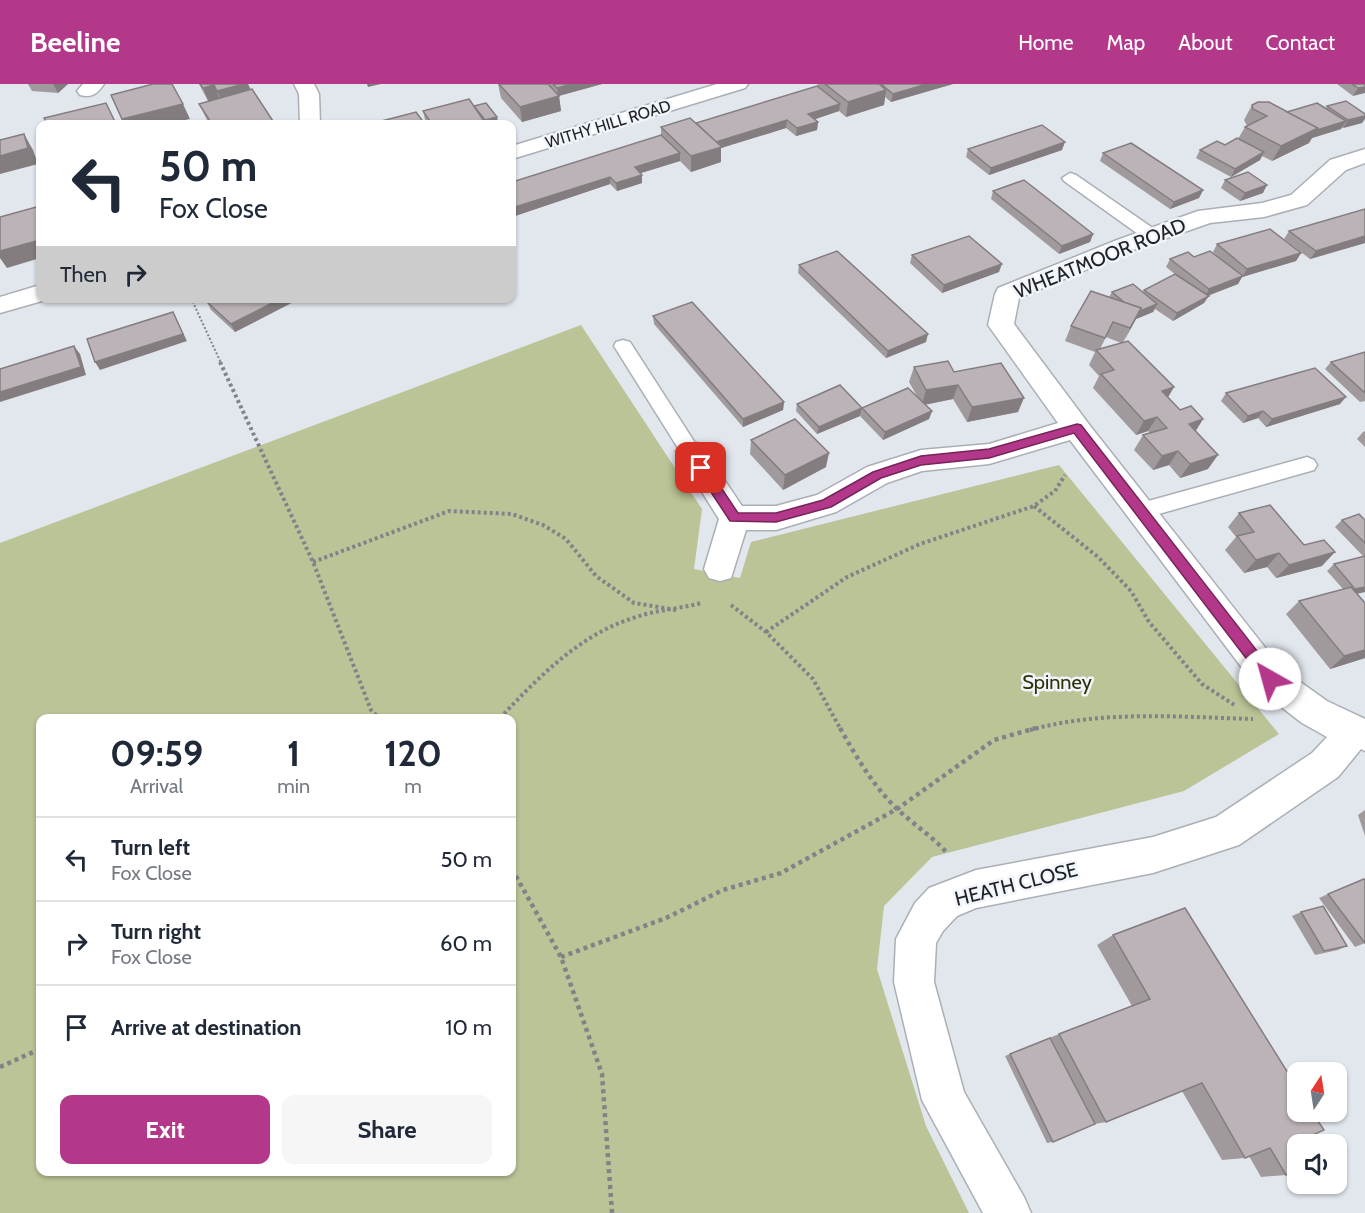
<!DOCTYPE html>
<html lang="en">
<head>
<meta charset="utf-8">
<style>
  body { margin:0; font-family:Cabin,sans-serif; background:#f6f6f7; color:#1f2937; height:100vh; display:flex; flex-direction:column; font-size:22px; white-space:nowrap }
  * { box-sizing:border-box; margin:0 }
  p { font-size:20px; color:#747a83 }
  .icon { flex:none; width:33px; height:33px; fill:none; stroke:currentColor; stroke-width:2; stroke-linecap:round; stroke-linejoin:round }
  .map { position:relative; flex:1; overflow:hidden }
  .sheet { position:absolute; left:36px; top:630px; width:480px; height:462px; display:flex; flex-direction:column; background:#fff; border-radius:12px; box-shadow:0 2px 4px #0004 }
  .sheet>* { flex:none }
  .top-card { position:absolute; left:36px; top:36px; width:480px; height:183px; border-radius:12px; box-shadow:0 2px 4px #0004; background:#fff; color:#1f2937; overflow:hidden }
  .needle { width:39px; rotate:12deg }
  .fabs { position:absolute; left:1287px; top:978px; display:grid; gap:12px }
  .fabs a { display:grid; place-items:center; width:60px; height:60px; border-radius:12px; background:#fff; box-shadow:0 2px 4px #0004; font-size:30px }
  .pin { position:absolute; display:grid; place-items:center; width:51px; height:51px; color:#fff; margin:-26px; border-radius:12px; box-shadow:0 3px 9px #0006 }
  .me { position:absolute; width:66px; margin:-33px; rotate:322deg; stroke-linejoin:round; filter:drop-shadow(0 0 4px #0008) }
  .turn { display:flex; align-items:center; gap:21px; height:126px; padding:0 24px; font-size:27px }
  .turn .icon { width:78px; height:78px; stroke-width:2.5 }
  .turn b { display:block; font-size:42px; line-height:51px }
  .then { display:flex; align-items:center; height:57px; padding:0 24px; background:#0003; gap:12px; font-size:22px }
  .eta { display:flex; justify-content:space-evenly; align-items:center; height:102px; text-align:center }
  .eta b { font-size:36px; font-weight:800; line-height:42px }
  .primary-button { display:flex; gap:12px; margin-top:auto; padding:12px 24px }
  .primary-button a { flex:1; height:69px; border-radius:12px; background:#b4388a; color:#fff; font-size:24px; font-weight:800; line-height:69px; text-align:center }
  .primary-button a+a { background:#f6f6f7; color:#1f2937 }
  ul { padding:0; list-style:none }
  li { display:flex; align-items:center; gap:18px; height:84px; padding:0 24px; border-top:2px solid #e0e1e3 }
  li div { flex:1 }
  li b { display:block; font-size:22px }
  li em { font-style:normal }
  header { display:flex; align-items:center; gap:36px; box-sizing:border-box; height:84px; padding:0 30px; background:#b4388a; color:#fff }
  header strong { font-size:28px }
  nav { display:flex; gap:33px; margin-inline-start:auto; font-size:21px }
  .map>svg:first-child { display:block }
  .green { fill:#bac496; fill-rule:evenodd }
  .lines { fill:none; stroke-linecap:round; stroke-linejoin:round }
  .service-casing { stroke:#abafb5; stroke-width:3 }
  .minor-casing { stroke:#abafb5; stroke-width:3 }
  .path-far2 { stroke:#808388; stroke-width:2; stroke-dasharray:2 2; stroke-linecap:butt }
  .path-far1 { stroke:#808388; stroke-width:4; stroke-dasharray:3 3; stroke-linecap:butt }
  .path { stroke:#808388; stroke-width:4.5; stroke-dasharray:4 4; stroke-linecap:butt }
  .service { fill:#fff; fill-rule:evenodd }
  .minor { fill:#fff; fill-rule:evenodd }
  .wall { fill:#a19a9d; fill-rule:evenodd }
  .shaded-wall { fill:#837d80 }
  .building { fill:#bbb3b7; stroke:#837d80; stroke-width:1.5 }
  .route { fill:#b4388a; stroke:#75245a; stroke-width:1.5 }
  .labels { text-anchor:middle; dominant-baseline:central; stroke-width:5; stroke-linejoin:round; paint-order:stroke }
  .far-street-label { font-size:16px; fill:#212225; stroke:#f0f4fb }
  .street-label { font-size:20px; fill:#212225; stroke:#f0f4fb }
  .park-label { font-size:20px; fill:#2b3103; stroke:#f0f4fb }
</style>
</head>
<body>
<header>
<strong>Beeline</strong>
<nav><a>Home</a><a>Map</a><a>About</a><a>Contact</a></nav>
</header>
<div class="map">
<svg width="1365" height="1129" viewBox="0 0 1365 1129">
  <rect width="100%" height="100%" fill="#e2e7ee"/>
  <path class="green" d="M581 241 702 425 694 485 740 494 751 458 1059 381 1279 650 1184 707 932 773 884 822 877 885 926 1042 969 1129H0V459ZM40 634H512V1088H40Z"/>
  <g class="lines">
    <g class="service-casing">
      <g id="service">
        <polygon points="1070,89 1076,91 1157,147 1160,151 1157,155 1145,155 1064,97 1062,94"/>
        <polygon points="623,256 630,258 697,362 700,367 697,372 690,375 683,372 614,262 616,258"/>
        <polygon points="1307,373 1314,376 1317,381 1314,386 1141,435 1133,433 1130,427 1133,421 1141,419"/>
      </g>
    </g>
    <g class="minor-casing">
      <g id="minor">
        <path d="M83 0H104C97 10 92 14 80 11L77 7Z"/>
        <polygon points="294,0 314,0 319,10 320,40 300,40 299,10"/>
        <polygon points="717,0 748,0 745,4 512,75 512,62"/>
        <polygon points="1365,65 1365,79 1346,86 1307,121 1264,133 1210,139 1133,166 1019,214 1014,240 1091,343 1282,585 1327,617 1365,635 1365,667 1361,665 1338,693 1239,761 1153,789 976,824 957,832 943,847 936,859 934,898 964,1008 1024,1113 1031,1129 983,1129 922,1016 894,898 896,855 915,819 929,804 976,786 1153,753 1216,733 1312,669 1327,653 1302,639 1258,605 1070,356 989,380 922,387 887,399 836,428 776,446 746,446 731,494 720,497 709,494 704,485 719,435 676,367 680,360 690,357 700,360 742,422 776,422 817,411 867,383 921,366 989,360 1058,339 988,241 995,210 998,204 1117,156 1198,127 1262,119 1291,111 1330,76"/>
        <polygon points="40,201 40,214 49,215 0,229 0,213"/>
      </g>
    </g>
    <polyline class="path-far2" points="191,214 221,279"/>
    <g class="path-far1">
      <polyline points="220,278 313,478 371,626 379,634"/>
      <polyline points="1034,422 1098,473 1131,507 1149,538 1202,600 1236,622"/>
      <polyline points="313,478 449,427 512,430 543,441 566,455 596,492 634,519 676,526"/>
      <polyline points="731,521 766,548 813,595 841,646"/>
      <polyline points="766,548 847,493 920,460 1034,422 1055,407 1065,391"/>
      <path d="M500 634C538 594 579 551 633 534 655 526 679 525 701 519"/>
      <path d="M1030 646C1102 626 1179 633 1253 635"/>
    </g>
    <g class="path">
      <path d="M840 644C857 674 872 700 896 724 913 740 932 752 948 770"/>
      <polyline points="512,785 561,873 602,990 612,1129"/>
      <polyline points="561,873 666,834 723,806 781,789 897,725 994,656 1036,644"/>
      <polyline points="0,983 40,965"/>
    </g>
    <use href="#service" class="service"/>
    <use href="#minor" class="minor"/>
  </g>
  <g class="wall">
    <polygon points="28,0 68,0 58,9 32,7"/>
    <polygon points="199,0 248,0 251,6 275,40 209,40 199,20 208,17"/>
    <polygon points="498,0 602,0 559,12 561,27 522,38 501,14"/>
    <polygon points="818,0 953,0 891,18 885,13 884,21 846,33 839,27 815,35 818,38 817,46 796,52 786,44 721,64 721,78 691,88 680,77 640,89 642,99 617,107 610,100 512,133 661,51 661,43 696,39 817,2"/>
    <polygon points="1337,0 1365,0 1353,12"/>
    <polygon points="1252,21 1287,28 1326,24 1327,22 1362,39 1343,44 1342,43 1341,45 1312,54 1309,59 1272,77 1262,72 1260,76 1231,93 1196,74 1200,66 1225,61 1238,55 1245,43 1247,41 1246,40 1244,36"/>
    <polygon points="474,22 497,33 498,40 426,40 423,27"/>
    <polygon points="968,65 1062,66 989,91 966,73"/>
    <polygon points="1103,69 1203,106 1199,114 1170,125 1100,77"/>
    <polygon points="1225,96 1263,109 1240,117 1221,104"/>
    <polygon points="993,107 1093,150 1090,158 1059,170 991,115"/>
    <polygon points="1365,125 1365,159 1310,175 1284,155 1289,147"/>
    <path d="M1217 160 1301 169 1296 177 1242 193 1238 200 1208 211 1204 219 1173 237 1155 225 1153 228 1136 235 1123 258 1174 303 1168 313 1180 326 1203 335 1195 347 1208 385 1180 394 1169 381 1153 386 1134 366 1143 351 1150 349 1148 347 1136 351 1093 304 1099 292 1089 281 1095 268 1065 257 1071 242 1109 213 1112 208H1143L1144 206 1176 191 1166 183 1170 175 1222 176 1213 168ZM1106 253 1121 259 1100 265Z"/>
    <polygon points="912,171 999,188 942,209 910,179"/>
    <polygon points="799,181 926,258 886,274 798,189"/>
    <polygon points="215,214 301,214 235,248 211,226 207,218"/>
    <polygon points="653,232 784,318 783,326 743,343 654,240"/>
    <polygon points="1365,268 1365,317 1360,318 1325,285 1331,278"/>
    <polygon points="914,283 954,288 1018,328 967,338 953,315 925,321 932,327 929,335 883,356 860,332 862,324 918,314 909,298"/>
    <polygon points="1226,309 1340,320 1266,343 1258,334 1243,339 1221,317"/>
    <polygon points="797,320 862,324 860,332 817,350 796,327"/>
    <polygon points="1365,347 1365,363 1357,355 1363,348"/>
    <polygon points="751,356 826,383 783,406 750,370"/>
    <polygon points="1239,429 1322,482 1276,494 1267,483 1244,489 1225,466 1236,453 1228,443"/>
    <polygon points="1342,436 1365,436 1365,472 1363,472 1335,443"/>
    <polygon points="1365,472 1357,510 1365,574 1330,585 1286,530 1299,517 1343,505 1327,487 1334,480"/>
    <polygon points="1365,726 1365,752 1358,731"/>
    <polygon points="1328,810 1365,859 1355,863 1319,814"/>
    <polygon points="1301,828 1347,862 1338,866 1315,871 1292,832"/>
    <polygon points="1113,851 1299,1057 1286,1091 1261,1093 1249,1072 1245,1074 1222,1076 1182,1007 1106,1038 1095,1040 1053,1058 1047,1059 1005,972 1059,950 1132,922 1097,861"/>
  </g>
  <g class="shaded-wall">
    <polygon points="53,0 68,0 58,9"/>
    <polygon points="243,0 248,0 251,7 224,22 217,7"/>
    <polygon points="367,0 381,0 368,3"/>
    <polygon points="572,0 602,0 558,12 557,4"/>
    <polygon points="927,0 953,0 891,18 893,10"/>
    <polygon points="214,1 220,16 209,19 203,4"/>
    <polygon points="1365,3 1365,9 1353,12 1358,4"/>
    <polygon points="886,6 884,21 846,33 848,18"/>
    <polygon points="559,12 561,27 522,38 520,23"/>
    <polygon points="183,20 190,35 167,40 125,40 122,35"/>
    <polygon points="840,20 839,27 807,38 808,30"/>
    <polygon points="1365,32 1365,35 1362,39 1343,44 1348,36"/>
    <polygon points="497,33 498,40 485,40 485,36"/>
    <polygon points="787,36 786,44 721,64 721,78 691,88 691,72 710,60"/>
    <polygon points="484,37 485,40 470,40"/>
    <polygon points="1346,37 1341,45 1312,54 1309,59 1272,77 1281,62 1318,44"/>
    <polygon points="818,38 817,46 796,52 797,44"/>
    <polygon points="24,50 33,66 38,80 0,90 0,72"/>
    <polygon points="1065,58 1062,66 989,91 991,84"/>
    <polygon points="1264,68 1260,76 1231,93 1235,85"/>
    <polygon points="680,69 680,77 635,91 635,83"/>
    <polygon points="642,91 642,99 617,107 616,99"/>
    <polygon points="610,93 610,100 512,133 512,124"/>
    <polygon points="1267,101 1263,109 1240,117 1245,109"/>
    <polygon points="1203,106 1199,114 1170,125 1174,118"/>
    <polygon points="1093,150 1090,158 1059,170 1062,162"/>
    <polygon points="1365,152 1365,159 1310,175 1316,167"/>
    <polygon points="40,156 40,174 7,184 0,174 0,167"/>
    <polygon points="1301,169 1296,177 1242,193 1238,200 1205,213 1209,205 1243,192 1247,185"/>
    <polygon points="1002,180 999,188 942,209 944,201"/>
    <polygon points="1209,212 1204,219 1173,237 1177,229"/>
    <polygon points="282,214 301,214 235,248 231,240"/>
    <polygon points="1157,220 1153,228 1136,235 1123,259 1135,235 1136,228"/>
    <polygon points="173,228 187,257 100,286 95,278"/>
    <polygon points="928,250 926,258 886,274 888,267"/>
    <polygon points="74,262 80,270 86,291 0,318 0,308"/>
    <polygon points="958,301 953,315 922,321 926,306"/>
    <polygon points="1174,303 1165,318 1162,307"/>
    <polygon points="1346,313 1340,320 1266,343 1272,335"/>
    <polygon points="1024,314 1018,328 967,338 972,323"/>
    <polygon points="784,318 783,326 743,343 743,335"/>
    <polygon points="862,324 860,332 817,350 819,343"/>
    <polygon points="932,327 929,335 883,356 885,348"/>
    <polygon points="1263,327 1258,334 1243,339 1248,332"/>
    <polygon points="1157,333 1148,347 1136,351 1144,337"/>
    <polygon points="1203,335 1194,350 1189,340"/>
    <polygon points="1178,367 1169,381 1153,386 1162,372"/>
    <polygon points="829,369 826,383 783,406 785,391"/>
    <polygon points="1218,371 1208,385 1180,394 1190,380"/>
    <polygon points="1335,468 1322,482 1276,494 1289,481"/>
    <polygon points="1279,469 1267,483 1244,489 1256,476"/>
    <polygon points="1365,503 1365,508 1348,512 1355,505"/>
    <polygon points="1365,566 1365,574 1330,585 1344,572"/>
  </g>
  <g class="building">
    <polygon points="153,0 172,0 183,20 122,35 111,11"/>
    <polygon points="200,0 244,0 217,7 214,1 203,4"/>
    <polygon points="499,0 548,0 559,12 520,23"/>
    <polygon points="553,0 572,0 557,4"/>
    <polygon points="825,0 879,0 886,6 848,18"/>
    <polygon points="881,0 927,0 893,10"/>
    <polygon points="1352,0 1365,0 1365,3 1358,4"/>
    <polygon points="817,2 840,20 808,30 818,38 797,44 787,36 716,58 696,39"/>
    <polygon points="252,5 275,40 212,40 199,20"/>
    <polygon points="469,15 484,37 470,40 432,40 423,27"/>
    <polygon points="1346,17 1365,30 1365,32 1348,36 1327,22"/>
    <polygon points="1258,18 1269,18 1318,44 1281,62 1245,43 1267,32 1253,25 1252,21"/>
    <polygon points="106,19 116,40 47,40 44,34"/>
    <polygon points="486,19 497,33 485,36 474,22"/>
    <polygon points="1317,19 1346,37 1317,46 1318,44 1287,28"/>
    <polygon points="416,28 425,40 375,40 374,39"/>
    <polygon points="690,34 722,63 691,72 661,43"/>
    <polygon points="1042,41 1065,58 991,84 968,65"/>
    <polygon points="24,50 28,64 0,72 0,56"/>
    <polygon points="661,51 680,69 635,83 642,91 616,99 610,93 512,124 512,98"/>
    <polygon points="1237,54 1264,68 1235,85 1200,66 1217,57 1225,61"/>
    <polygon points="1131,59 1203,106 1174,118 1103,69"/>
    <polygon points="1248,88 1267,101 1245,109 1225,96"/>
    <polygon points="1024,96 1093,150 1062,162 993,107"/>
    <polygon points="40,122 40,156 0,167 0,133"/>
    <polygon points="1365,125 1365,152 1316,167 1289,147"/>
    <polygon points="1270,145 1301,169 1247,185 1217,160"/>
    <polygon points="969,152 1002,180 944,201 912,171"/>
    <polygon points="837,167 928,250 888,267 799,181"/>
    <polygon points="1210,167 1243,192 1209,205 1170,175 1188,168 1194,173"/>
    <polygon points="1175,190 1209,212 1177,229 1144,206"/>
    <polygon points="1133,200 1157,220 1140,227 1141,224 1125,219 1112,208"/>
    <polygon points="1091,207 1141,224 1130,244 1113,238 1105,254 1071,242"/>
    <polygon points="215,214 282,214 231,240 207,218"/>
    <polygon points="692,218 784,318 743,335 653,232"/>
    <polygon points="173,228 183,250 95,278 87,255"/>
    <polygon points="1128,257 1174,303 1162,307 1180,326 1191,322 1203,335 1189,340 1218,371 1190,380 1178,367 1162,372 1143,351 1167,344 1157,333 1144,337 1101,290 1114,286 1096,266"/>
    <polygon points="74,262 81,283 0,308 0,285"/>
    <polygon points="1365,268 1365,309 1331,278"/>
    <polygon points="948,277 954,288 1001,279 1024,314 972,323 958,301 926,306 914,283"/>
    <polygon points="1315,284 1346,313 1272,335 1263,327 1248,332 1226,309"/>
    <polygon points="840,301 862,324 819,343 797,320"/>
    <polygon points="908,304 932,327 885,348 862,324"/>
    <polygon points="795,335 829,369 785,391 751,356"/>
    <polygon points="1270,421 1304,461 1324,456 1335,468 1289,481 1279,469 1256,476 1237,452 1254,448 1239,429"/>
    <polygon points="1359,430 1365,436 1365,459 1342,436"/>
    <polygon points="1365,472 1365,503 1355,505 1334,480"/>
    <polygon points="1351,503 1365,519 1365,566 1344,572 1299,517"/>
    <polygon points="1364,795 1365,796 1365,859 1328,810"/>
    <polygon points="1323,822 1347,862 1324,867 1301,828"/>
    <polygon points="1185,824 1298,1005 1298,1028 1312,1028 1324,1046 1299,1057 1301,1060 1298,1060 1298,1086 1286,1091 1270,1064 1245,1074 1202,999 1106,1038 1059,950 1150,915 1113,851"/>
    <polygon points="1050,954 1095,1040 1053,1058 1010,970"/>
  </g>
  <polygon class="route" points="1077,340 1081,341 1275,590 1277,595 1275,599 1265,599 1074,349 989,374 921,381 881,394 831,423 776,438 730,437 695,384 697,381 706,381 738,429 776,429 823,416 873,388 921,372 989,365"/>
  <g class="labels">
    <g class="far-street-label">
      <text transform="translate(608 40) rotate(-17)">WITHY HILL ROAD</text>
    </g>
    <g class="street-label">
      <text transform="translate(1100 174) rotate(-22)">WHEATMOOR ROAD</text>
      <text transform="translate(1016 800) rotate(-14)">HEATH CLOSE</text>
    </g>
    <g class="park-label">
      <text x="1057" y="598">Spinney</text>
    </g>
  </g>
</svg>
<div class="fabs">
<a><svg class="needle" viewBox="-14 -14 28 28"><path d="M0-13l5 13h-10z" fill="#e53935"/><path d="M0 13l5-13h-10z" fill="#747a83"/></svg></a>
<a><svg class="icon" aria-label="sound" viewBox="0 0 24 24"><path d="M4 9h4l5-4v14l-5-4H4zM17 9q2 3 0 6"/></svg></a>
</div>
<div class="pin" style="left:701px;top:384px;background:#d93025"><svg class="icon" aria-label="arrive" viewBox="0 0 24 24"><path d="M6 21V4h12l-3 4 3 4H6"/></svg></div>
<svg class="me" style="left:1270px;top:595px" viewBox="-20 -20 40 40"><circle r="19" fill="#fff"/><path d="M0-13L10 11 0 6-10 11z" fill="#b4388a"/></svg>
<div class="top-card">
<div class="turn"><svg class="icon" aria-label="left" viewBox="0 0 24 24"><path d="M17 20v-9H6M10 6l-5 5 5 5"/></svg><div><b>50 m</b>Fox Close</div></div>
<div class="then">Then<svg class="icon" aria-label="right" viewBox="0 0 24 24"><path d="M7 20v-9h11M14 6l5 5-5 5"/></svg></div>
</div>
<section class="sheet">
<div class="eta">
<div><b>09:59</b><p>Arrival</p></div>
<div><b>1</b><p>min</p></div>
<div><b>120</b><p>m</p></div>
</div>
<ul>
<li><svg class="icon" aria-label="left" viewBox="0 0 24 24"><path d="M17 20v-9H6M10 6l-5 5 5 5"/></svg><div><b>Turn left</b><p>Fox Close</p></div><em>50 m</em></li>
<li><svg class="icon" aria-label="right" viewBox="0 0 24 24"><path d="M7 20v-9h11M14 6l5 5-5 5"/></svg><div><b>Turn right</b><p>Fox Close</p></div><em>60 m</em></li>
<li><svg class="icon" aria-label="arrive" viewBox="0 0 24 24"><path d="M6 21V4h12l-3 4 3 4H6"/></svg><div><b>Arrive at destination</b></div><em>10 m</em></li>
</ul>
<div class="primary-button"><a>Exit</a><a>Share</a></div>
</section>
</div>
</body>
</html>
